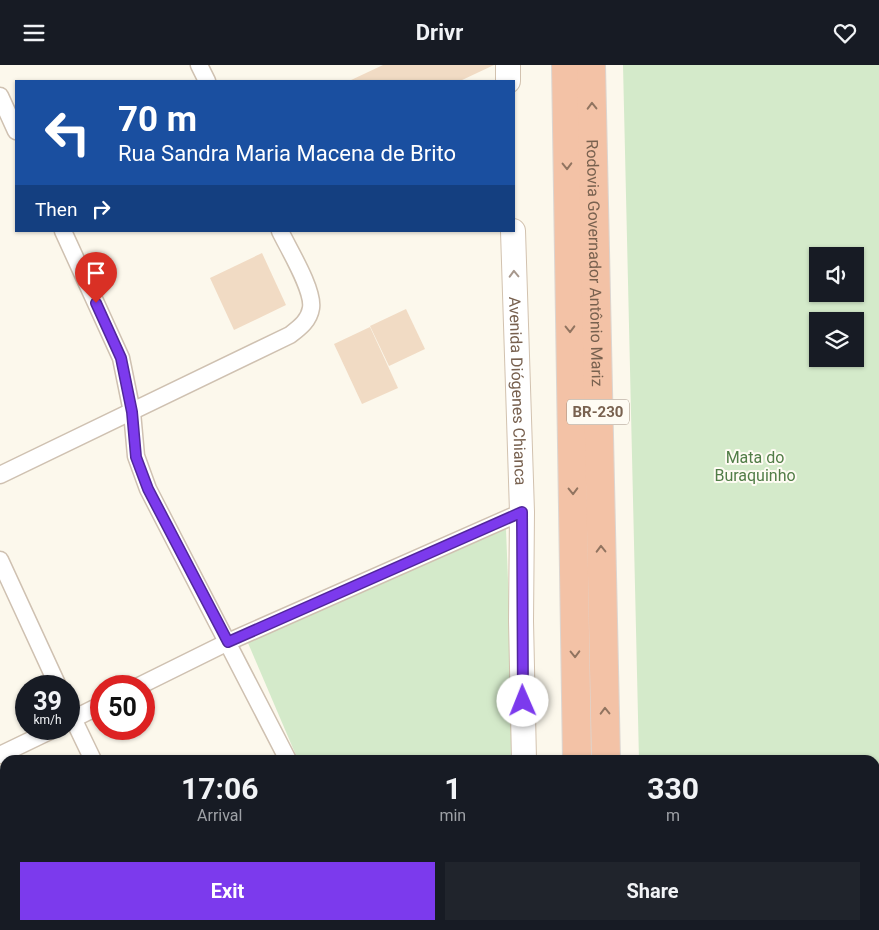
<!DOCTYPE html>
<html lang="en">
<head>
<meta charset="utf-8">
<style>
  body { margin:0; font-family:Roboto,sans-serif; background:#20242c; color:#f1f3f6; height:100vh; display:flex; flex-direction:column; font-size:19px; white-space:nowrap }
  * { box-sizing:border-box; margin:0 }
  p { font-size:16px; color:#9ea1a6 }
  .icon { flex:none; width:28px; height:28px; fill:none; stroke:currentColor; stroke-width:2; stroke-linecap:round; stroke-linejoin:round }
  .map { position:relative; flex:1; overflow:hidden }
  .sheet { position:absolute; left:0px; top:690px; width:880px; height:175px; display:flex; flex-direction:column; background:#171b24; border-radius:15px 15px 0 0; box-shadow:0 1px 4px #0004 }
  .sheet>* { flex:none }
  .banner { position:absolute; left:15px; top:15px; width:500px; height:152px; border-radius:0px; box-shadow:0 1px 4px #0004; background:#1a4fa0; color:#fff; overflow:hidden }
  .controls { position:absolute; left:809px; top:182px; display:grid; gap:10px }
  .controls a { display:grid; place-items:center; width:55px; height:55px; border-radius:0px; background:#171b24; box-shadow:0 1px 4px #0004; font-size:25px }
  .speed { position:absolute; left:15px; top:610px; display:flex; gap:10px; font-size:25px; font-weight:700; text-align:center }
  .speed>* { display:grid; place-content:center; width:65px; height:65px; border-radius:50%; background:#171b24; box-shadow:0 1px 4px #0004; line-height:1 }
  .speed small { font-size:12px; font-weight:400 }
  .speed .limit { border:8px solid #d22; background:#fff; color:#111 }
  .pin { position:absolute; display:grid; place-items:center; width:42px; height:42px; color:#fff; margin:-51px -21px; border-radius:50% 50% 50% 0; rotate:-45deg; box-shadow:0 0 5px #0007 }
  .pin .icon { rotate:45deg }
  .me { position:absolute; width:55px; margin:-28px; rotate:359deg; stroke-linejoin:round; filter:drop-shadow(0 0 4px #0008) }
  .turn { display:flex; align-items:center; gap:18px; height:105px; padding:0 20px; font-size:22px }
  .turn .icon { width:65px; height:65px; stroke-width:2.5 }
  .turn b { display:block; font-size:35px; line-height:42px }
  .then { display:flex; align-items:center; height:48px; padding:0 20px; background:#0003; gap:10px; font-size:19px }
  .eta { display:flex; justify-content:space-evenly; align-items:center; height:85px; text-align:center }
  .eta b { font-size:30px; font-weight:700; line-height:35px }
  .action { display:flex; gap:10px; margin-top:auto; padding:10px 20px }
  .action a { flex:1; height:58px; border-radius:0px; background:#7c3aed; color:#fff; font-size:20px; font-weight:700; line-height:58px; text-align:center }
  .action a+a { background:#20242c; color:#f1f3f6 }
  header { display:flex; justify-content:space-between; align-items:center; height:65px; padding:0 20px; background:#171b24; font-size:22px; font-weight:700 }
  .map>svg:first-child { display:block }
  .green { fill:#d4eaca; fill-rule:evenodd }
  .building { fill:#f1dbc4 }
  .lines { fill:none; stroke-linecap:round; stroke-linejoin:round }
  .street-casing { stroke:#cfc1b1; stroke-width:19 }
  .secondary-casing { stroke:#d2c2af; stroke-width:26 }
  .highway-casing { stroke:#dcd6d1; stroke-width:30 }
  .street { stroke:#fff; stroke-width:16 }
  .secondary { stroke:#fff; stroke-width:24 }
  .highway { stroke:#f3c2a6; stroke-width:28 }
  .oneway { stroke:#917460 }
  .oneway2 { stroke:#a7988d }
  .route-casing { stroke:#51269a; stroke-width:12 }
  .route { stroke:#7c3aed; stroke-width:9 }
  .labels { text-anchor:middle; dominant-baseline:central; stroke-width:4; stroke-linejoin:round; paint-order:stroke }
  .shield { fill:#fefbf3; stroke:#a08f80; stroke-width:1 }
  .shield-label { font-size:15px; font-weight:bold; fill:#78614f }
  .street-label { font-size:16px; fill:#78614f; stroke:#fefbf3 }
  .park-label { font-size:16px; fill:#517d47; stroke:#fefbf3 }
</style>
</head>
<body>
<header><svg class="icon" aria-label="menu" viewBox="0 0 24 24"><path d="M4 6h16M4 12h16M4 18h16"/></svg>Drivr<svg class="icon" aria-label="heart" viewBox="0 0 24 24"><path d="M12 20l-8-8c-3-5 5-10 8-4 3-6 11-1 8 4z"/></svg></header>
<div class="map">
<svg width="879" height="865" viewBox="0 0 879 865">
  <rect width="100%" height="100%" fill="#fcf8ec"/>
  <g class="green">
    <path d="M623 0H879V865H643V860H875V695H639ZM818 191H855V229H818ZM818 256H855V294H818Z"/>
    <polygon points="506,464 515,695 298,695 248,578"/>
  </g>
  <g class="building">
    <polygon points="383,0 494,0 460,16 349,16"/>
    <polygon points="262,188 286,240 234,265 210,213"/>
    <polygon points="406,244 425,284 389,301 370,261"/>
    <polygon points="370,262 398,323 362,339 334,279"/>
    <polygon points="15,860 157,860 159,865 4,865"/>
  </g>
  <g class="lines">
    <g class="street-casing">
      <g id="street">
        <polyline points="199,0 207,16"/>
        <polyline points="0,31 16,66"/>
        <polyline points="63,166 121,293 132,347 136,391 148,424 288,695"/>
        <path d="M0 410 290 270C299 263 309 256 311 243 314 225 288 183 280 166"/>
        <polyline points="0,495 58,621"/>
        <polyline points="139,621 228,577 522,447"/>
        <polyline points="69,645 93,695"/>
        <polyline points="69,656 101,640"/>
        <polyline points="0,690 54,664"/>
        <polyline points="174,860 176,865"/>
        <polyline points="380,860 383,865"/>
        <polyline points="258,865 268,860"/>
      </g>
    </g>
    <g class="secondary-casing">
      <g id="secondary">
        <polyline points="508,0 508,16"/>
        <path id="s1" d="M513 166 522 447 521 556 524 695"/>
        <polyline points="529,860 529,865"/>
      </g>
    </g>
    <g class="highway-casing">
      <g id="highway">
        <polyline points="566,0 577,695"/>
        <path id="s2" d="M591 0 606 695"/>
        <polyline points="581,860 581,865"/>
        <polyline points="609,860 609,865"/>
      </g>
    </g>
    <use href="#street" class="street"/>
    <use href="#secondary" class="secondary"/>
    <use href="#highway" class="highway"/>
  </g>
  <defs><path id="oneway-chevron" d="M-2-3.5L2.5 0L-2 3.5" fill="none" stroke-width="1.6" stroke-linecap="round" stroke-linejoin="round" transform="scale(1.25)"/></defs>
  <g class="oneway">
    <use href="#oneway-chevron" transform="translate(592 41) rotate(-91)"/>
    <use href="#oneway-chevron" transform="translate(567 101) rotate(89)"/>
    <use href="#oneway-chevron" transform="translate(570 264) rotate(89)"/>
    <use href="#oneway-chevron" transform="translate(573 426) rotate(89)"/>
    <use href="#oneway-chevron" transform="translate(601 484) rotate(-91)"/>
    <use href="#oneway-chevron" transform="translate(575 589) rotate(89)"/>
    <use href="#oneway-chevron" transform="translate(605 646) rotate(-91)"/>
  </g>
  <use class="oneway2" href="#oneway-chevron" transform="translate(514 209) rotate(-92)"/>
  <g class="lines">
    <g class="route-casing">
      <polyline id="route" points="96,238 121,293 132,347 136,392 148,424 228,577 522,447 523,636"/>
    </g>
    <use href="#route" class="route"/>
  </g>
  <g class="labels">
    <rect class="shield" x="567" y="334.5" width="62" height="25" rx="4"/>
    <g class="shield-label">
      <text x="598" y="347">BR-230</text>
    </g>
    <g class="street-label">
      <text stroke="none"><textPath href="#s2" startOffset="198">Rodovia Governador Antônio Mariz</textPath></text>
      <text stroke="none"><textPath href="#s1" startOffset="160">Avenida Diógenes Chianca</textPath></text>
    </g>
    <g class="park-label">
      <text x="755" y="392">Mata do<tspan x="755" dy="18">Buraquinho</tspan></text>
    </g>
  </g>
</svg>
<div class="controls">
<a><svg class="icon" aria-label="sound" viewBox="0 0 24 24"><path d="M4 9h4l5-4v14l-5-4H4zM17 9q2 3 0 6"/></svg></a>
<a><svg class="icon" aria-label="layers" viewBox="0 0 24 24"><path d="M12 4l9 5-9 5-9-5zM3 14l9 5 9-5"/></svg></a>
</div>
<div class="speed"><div>39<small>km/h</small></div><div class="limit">50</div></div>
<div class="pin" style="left:96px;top:238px;background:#d93025"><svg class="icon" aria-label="arrive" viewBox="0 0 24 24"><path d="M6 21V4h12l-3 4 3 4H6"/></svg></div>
<svg class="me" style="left:523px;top:636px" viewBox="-20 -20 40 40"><circle r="19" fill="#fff"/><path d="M0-13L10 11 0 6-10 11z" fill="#7c3aed"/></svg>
<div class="banner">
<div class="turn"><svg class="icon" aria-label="left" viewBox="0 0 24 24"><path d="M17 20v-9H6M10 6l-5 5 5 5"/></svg><div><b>70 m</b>Rua Sandra Maria Macena de Brito</div></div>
<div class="then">Then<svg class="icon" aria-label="right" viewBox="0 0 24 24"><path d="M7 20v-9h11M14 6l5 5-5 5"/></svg></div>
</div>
<section class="sheet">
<div class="eta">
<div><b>17:06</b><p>Arrival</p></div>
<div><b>1</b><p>min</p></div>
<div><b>330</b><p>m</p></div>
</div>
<div class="action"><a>Exit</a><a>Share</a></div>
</section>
</div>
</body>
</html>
